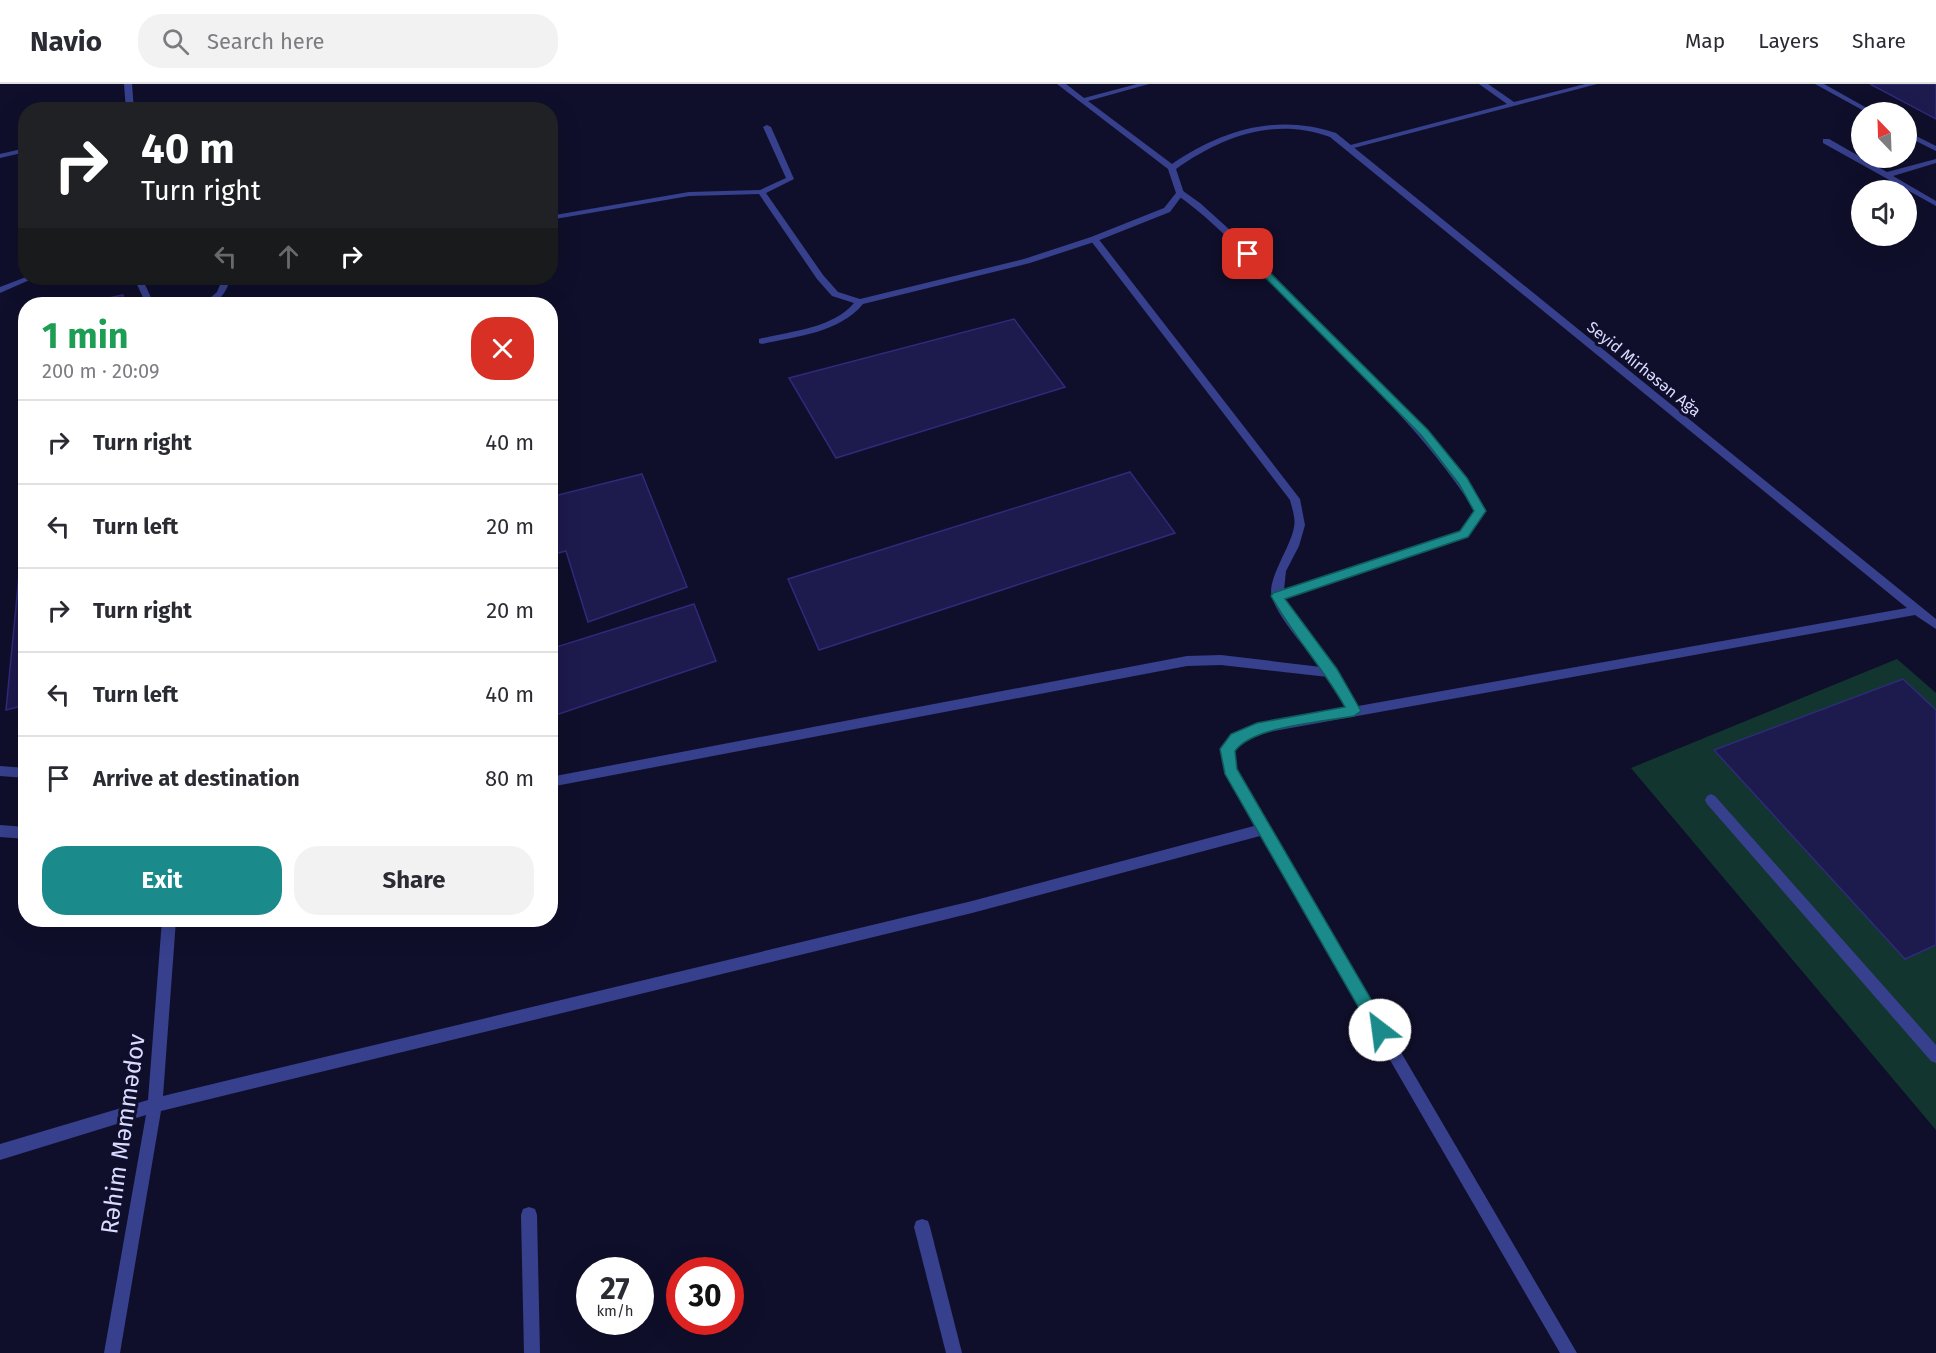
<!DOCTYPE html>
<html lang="en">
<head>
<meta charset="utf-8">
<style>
  body { margin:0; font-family:"Fira Sans",sans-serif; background:#f2f2f3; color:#2b2b33; height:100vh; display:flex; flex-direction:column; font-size:22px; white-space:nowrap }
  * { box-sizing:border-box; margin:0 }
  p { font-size:20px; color:#7c7c81 }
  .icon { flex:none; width:33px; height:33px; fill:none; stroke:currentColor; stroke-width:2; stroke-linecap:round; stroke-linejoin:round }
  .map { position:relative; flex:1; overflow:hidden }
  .drawer { position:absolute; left:18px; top:213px; width:540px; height:630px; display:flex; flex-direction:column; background:#fff; border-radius:24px; box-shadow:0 6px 24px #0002 }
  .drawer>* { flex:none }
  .top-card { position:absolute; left:18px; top:18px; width:540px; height:183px; border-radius:24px; box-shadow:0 6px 24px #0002; background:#202124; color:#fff; overflow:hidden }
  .needle { width:39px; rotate:337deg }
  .controls { position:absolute; left:1851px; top:18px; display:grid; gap:12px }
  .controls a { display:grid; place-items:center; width:66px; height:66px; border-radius:50%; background:#fff; box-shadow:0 6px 24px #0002; font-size:30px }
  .speed { position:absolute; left:576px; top:1173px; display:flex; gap:12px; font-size:30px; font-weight:700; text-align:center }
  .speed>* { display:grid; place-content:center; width:78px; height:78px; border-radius:50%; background:#fff; box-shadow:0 6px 24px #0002; line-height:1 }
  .speed small { font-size:15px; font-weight:400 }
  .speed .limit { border:9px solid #d22; background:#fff; color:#111 }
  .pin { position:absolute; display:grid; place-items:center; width:51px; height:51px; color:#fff; margin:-26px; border-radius:12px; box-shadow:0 3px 9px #0006 }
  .me { position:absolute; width:66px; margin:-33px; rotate:330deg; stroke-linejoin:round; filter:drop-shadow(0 0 4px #0008) }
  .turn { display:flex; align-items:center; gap:21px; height:126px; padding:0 24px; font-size:27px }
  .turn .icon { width:78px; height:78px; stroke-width:2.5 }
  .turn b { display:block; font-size:42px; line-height:51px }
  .lanes { display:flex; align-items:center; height:57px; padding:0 24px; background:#0003; justify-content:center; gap:30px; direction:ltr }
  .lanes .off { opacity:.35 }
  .round { display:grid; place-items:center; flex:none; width:63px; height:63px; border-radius:24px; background:#f2f2f3 }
  .headline { display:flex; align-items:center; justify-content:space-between; height:102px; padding:0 24px }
  h1 { font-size:36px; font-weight:700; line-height:45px; color:#1e9e55 }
  .button { display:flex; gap:12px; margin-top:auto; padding:12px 24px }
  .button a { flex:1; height:69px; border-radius:24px; background:#1a8a8a; color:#fff; font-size:24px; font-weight:700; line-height:69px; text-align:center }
  .button a+a { background:#f2f2f3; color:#2b2b33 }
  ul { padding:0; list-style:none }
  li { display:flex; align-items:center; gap:18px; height:84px; padding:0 24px; border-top:2px solid #e1e1e2 }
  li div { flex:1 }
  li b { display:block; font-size:22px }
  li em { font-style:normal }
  header { display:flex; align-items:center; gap:36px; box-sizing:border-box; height:84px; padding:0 30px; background:#fff; border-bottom:2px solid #e1e1e2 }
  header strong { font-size:28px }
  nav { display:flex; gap:33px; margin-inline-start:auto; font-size:21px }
  .search { width:420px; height:54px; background:#f2f2f3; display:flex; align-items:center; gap:15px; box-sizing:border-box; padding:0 21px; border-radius:24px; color:#7c7c81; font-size:22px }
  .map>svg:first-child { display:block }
  .green { fill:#12362f }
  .building { fill:#1d1a4d; stroke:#2f2a7b; stroke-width:1.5 }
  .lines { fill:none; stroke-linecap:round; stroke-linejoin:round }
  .service { fill:#37408d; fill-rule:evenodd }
  .minor { fill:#37408d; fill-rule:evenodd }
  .route { fill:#1a8a8a; stroke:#115a5a; stroke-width:1.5 }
  .labels { text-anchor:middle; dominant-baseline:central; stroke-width:6; stroke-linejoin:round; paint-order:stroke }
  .far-street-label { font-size:16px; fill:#d9daff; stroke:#100f2b }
  .near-street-label { font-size:24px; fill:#d9daff; stroke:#100f2b }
</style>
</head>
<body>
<header>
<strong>Navio</strong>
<div class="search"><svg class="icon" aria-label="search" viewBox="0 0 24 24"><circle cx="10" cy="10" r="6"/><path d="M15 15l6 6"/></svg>Search here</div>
<nav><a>Map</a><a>Layers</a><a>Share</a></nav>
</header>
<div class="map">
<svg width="1936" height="1269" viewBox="0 0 1936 1269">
  <rect width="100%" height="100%" fill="#100f2b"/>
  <polygon class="green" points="1897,575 1936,609 1936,1046 1631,684"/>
  <g class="building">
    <polygon points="1870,0 1936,0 1936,35"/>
    <polygon points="123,211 123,220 80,220"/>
    <polygon points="1014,235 1065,303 836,374 789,294"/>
    <polygon points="1130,388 1175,449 819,566 788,495"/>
    <polygon points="642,390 687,503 588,538 566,467 550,471 550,413"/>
    <polygon points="26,419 26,621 6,626"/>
    <polygon points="694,520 716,577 550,633 550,565"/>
    <polygon points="1903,595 1936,626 1936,861 1905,875 1714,666"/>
  </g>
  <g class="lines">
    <g class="service">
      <polygon points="1479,0 1488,0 1514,18 1585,0 1597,0 1350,65 1343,63 1507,20"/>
      <polygon points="1815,0 1824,0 1874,28 1866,28"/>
      <polygon points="1906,47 1936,62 1936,67 1906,52"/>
      <polygon points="1823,55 1829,55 1887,88 1936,75 1936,79 1893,92 1936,117 1936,122 1823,59"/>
      <path d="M1177 107H1183L1200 119 1231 147 1305 224 1401 319 1446 369 1485 427 1468 453 1284 514 1296 535 1336 586 1360 627 1358 630H1350L1328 593 1221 581 1187 582 550 703V693L1187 572 1221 571 1321 583C1305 563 1281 538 1272 514 1266 496 1291 463 1294 443 1296 435 1292 424 1290 416L1091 157V153H1097L1300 415 1305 441 1299 462 1286 487 1284 506 1460 447 1475 427C1427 351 1362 292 1299 228 1259 188 1224 144 1177 111Z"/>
      <polygon points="0,682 26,684 26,694 0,692"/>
      <polygon points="1711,710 1715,712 1936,961 1936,979 1931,977 1707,720 1705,716 1707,712"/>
    </g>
    <g class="minor">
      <polygon points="124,0 132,0 134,26 126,26"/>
      <path d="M1057 0H1066L1084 14 1137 0H1149L1088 17 1172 80C1222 46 1277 29 1336 49L1936 535V545L1915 531 1258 650 1240 658 1233 666 1236 685 1268 741 1577 1269H1560L1260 752 972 829 161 1027 120 1269H104L146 1031 0 1076V1060L148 1016 162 836H176L163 1012 972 817 1254 742 1224 686 1221 665 1232 650 1257 640 1907 524 1330 53C1274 33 1223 52 1176 85L1184 109 1170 128 1097 157 1030 179 863 220C839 249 797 252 762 260L759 259V255C790 247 832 245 854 219L832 212 817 195 759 110 689 112 555 135 551 133 555 131 689 108 760 106 786 94 763 43 767 41 771 43 794 95 766 109 823 191 838 208 860 215 1024 175 1091 153 1164 124 1176 109 1168 85Z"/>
      <polygon points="26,64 26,68 0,74 0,70"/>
      <polygon points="26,193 34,194 0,209 0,203"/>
      <polygon points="134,194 142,194 154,220 146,220"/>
      <path d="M223 194H231C226 208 220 220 203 220L217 208Z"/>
      <polygon points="0,741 26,743 26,755 0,753"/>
      <polygon points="529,1123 535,1125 537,1131 540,1269 524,1269 521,1131 523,1125"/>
      <polygon points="922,1135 928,1137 930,1143 962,1269 946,1269 914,1143 916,1137"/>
    </g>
  </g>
  <path class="route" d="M1248 167 1428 346 1467 394 1486 427 1468 453 1285 515 1337 585 1361 627 1354 632C1323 638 1253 642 1235 667L1237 685 1386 941 1389 946 1386 952 1380 955 1375 952 1225 690 1220 665 1231 650 1257 639 1345 623C1323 584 1293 551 1271 512L1273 509 1460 447 1474 427 1459 400 1421 351 1244 172V168Z"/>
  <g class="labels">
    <g class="far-street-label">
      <text transform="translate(1644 285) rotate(39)">Seyid Mirhəsən Ağa</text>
    </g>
    <g class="near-street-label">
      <text transform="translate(123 1050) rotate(-82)">Rəhim Məmmədov</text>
    </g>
  </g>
</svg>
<div class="controls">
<a><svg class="needle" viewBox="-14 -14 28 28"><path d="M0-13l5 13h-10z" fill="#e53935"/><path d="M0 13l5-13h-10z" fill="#7c7c81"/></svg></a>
<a><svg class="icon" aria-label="sound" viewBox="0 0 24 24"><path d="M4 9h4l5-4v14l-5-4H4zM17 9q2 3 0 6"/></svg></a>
</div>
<div class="speed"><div>27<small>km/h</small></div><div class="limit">30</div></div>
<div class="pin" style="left:1248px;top:170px;background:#d93025"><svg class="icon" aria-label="arrive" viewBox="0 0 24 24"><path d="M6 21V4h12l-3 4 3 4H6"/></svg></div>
<svg class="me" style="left:1380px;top:946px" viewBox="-20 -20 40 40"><circle r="19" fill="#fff"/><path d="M0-13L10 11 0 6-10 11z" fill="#1a8a8a"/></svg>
<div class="top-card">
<div class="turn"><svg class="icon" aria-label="right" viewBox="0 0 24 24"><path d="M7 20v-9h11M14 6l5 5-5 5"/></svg><div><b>40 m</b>Turn right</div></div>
<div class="lanes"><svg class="icon off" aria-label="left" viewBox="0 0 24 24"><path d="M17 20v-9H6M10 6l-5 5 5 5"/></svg><svg class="icon off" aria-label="ahead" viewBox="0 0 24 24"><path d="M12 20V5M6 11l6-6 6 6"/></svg><svg class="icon" aria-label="right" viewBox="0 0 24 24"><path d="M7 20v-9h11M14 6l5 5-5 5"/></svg></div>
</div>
<section class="drawer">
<div class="headline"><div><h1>1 min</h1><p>200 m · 20:09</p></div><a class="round" style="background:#d93025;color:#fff"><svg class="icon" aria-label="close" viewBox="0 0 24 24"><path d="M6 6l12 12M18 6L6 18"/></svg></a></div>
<ul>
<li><svg class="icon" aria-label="right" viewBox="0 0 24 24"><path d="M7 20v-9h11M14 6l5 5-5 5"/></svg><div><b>Turn right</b></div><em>40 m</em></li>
<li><svg class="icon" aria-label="left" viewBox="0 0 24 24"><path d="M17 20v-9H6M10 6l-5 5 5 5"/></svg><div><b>Turn left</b></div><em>20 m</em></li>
<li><svg class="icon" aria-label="right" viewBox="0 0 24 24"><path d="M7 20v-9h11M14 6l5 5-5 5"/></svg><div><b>Turn right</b></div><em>20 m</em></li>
<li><svg class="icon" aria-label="left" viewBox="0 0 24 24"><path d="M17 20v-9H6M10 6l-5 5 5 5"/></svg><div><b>Turn left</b></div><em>40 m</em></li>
<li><svg class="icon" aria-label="arrive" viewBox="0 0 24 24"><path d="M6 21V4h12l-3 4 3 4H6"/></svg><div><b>Arrive at destination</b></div><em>80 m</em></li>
</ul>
<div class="button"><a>Exit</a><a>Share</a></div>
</section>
</div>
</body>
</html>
